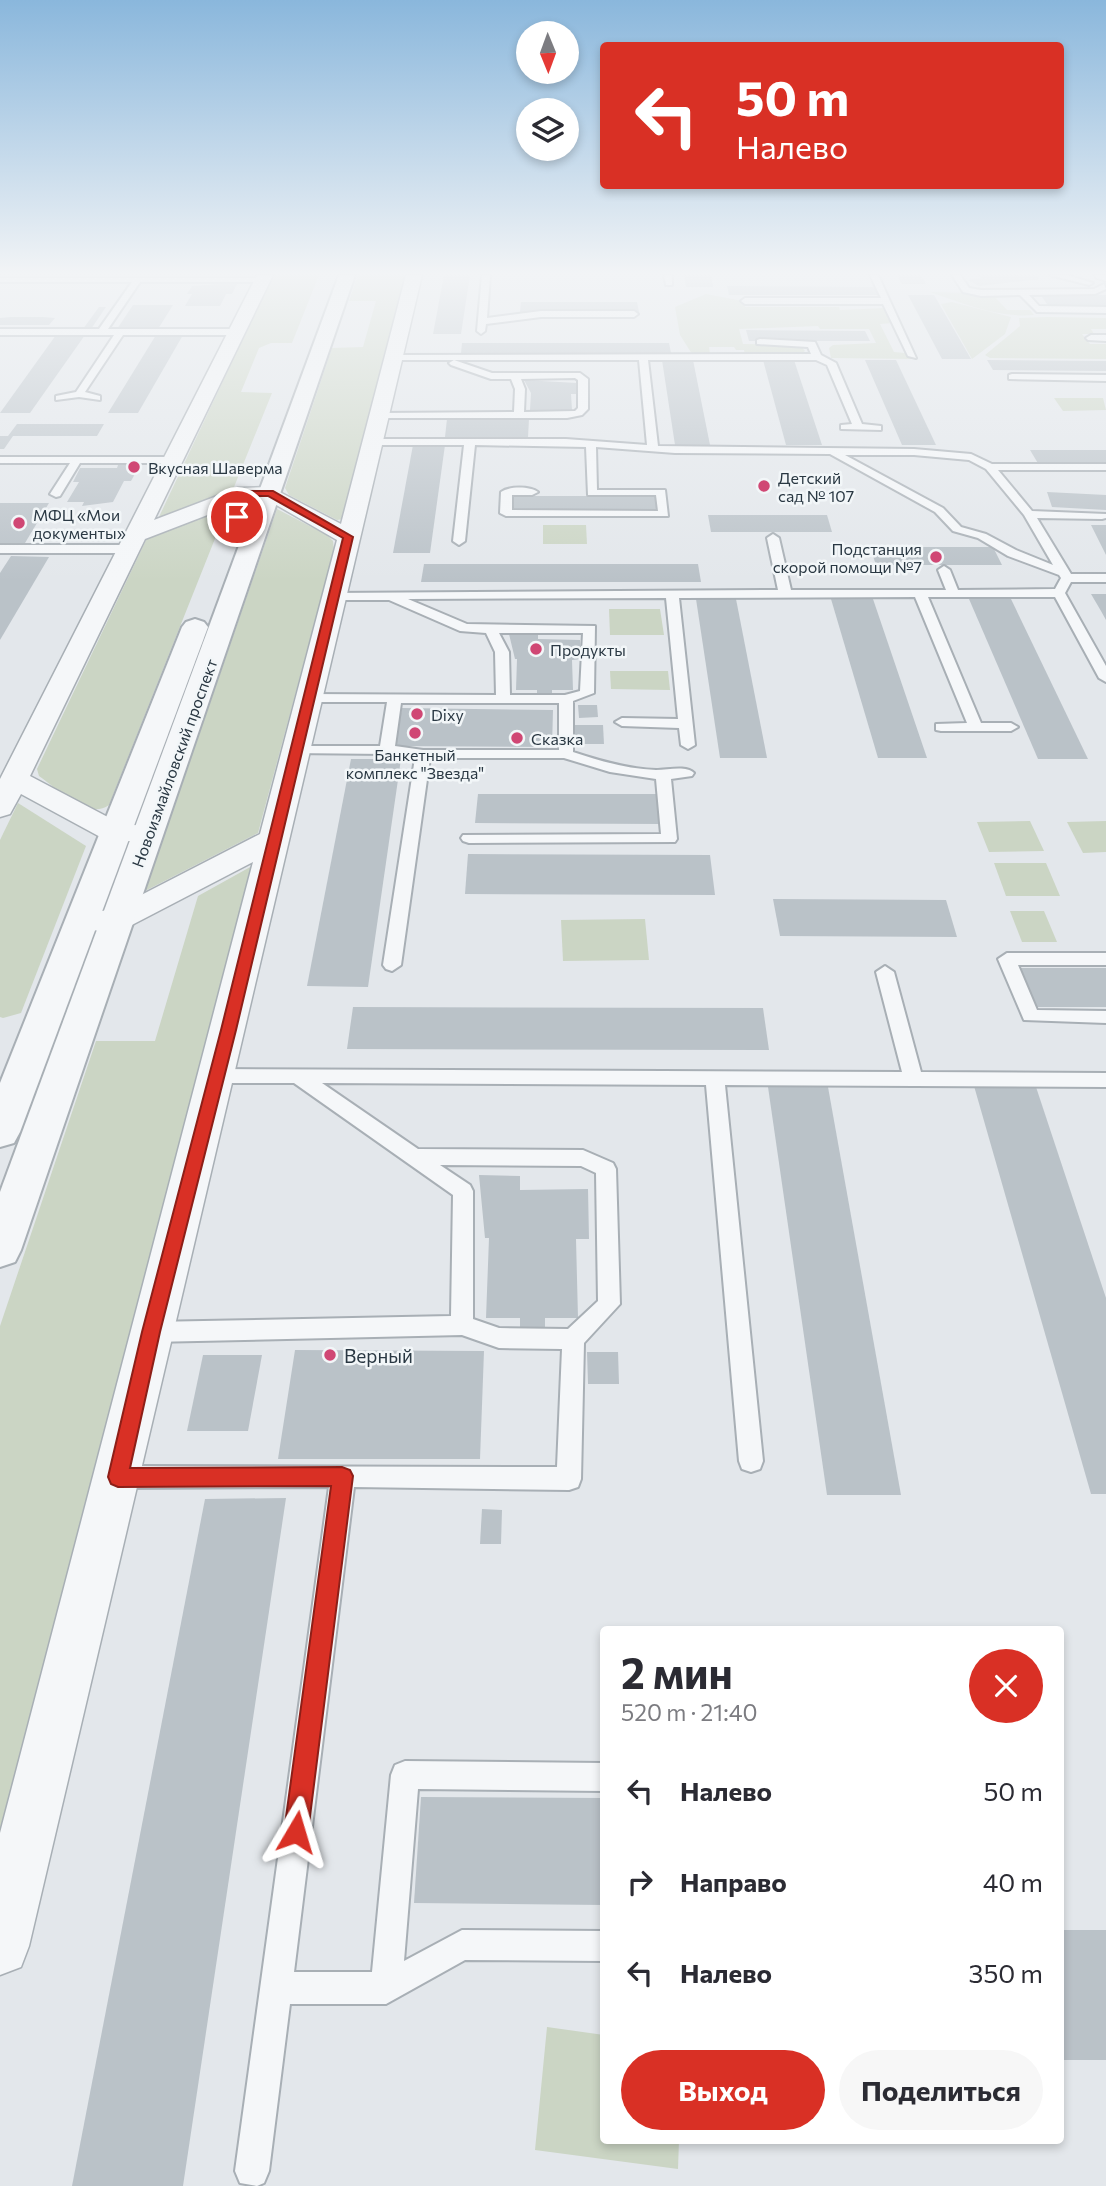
<!DOCTYPE html>
<html lang="ru">
<head>
<meta charset="utf-8">
<style>
  body { margin:0; font-family:Commissioner,sans-serif; background:#f7f7f7; color:#2b2b33; height:100vh; display:flex; flex-direction:column; font-size:26px; white-space:nowrap }
  * { box-sizing:border-box; margin:0 }
  p { font-size:23px; color:#7c7c81 }
  .icon { flex:none; width:38px; height:38px; fill:none; stroke:currentColor; stroke-width:2; stroke-linecap:round; stroke-linejoin:round }
  .map { position:relative; flex:1; overflow:hidden }
  .sheet { position:absolute; left:600px; top:1626px; width:464px; height:518px; display:flex; flex-direction:column; background:#fff; border-radius:7px; box-shadow:0 4px 10px #0003 }
  .sheet>* { flex:none }
  .guide { position:absolute; left:600px; top:42px; width:464px; height:147px; border-radius:7px; box-shadow:0 4px 10px #0003; background:#d93025; color:#fff; overflow:hidden }
  .needle { width:46px; rotate:179deg }
  .buttons { position:absolute; left:516px; top:21px; display:grid; gap:14px }
  .buttons a { display:grid; place-items:center; width:63px; height:63px; border-radius:50%; background:#fff; box-shadow:0 4px 10px #0003; font-size:35px }
  .pin { position:absolute; display:grid; place-items:center; width:60px; height:60px; color:#fff; margin:-30px; border:4px solid #fff; border-radius:50%; box-shadow:0 2px 7px #0007 }
  .me { position:absolute; width:77px; margin:-38px; rotate:7deg; stroke-linejoin:round; filter:drop-shadow(0 0 5px #0008) }
  .turn { display:flex; align-items:center; gap:24px; height:147px; padding:0 21px; font-size:32px }
  .turn .icon { width:91px; height:91px; stroke-width:2.5 }
  .turn b { display:block; font-size:49px; line-height:60px }
  .round { display:grid; place-items:center; flex:none; width:74px; height:74px; border-radius:37px; background:#f7f7f7 }
  .headline { display:flex; align-items:center; justify-content:space-between; height:119px; padding:0 21px }
  h1 { font-size:42px; font-weight:700; line-height:52px }
  .primary-button { display:flex; gap:14px; margin-top:auto; padding:14px 21px }
  .primary-button a { flex:1; height:80px; border-radius:42px; background:#d93025; color:#fff; font-size:28px; font-weight:700; line-height:80px; text-align:center }
  .primary-button a+a { background:#f7f7f7; color:#2b2b33 }
  ul { padding:0; list-style:none }
  li { display:flex; align-items:center; gap:21px; height:91px; padding:0 21px }
  li div { flex:1 }
  li b { display:block; font-size:26px }
  li em { font-style:normal }
  .map>svg:first-child { display:block }
  .green { fill:#cbd5c4 }
  .building { fill:#bac2c8 }
  .lines { fill:none; stroke-linecap:round; stroke-linejoin:round }
  .service-casing { stroke:#a8afb5; stroke-width:4 }
  .minor-casing { stroke:#a8afb5; stroke-width:3 }
  .tertiary-casing { stroke:#a8afb5; stroke-width:4 }
  .service { fill:#f5f7f9; fill-rule:evenodd }
  .minor { fill:#f5f7f9; fill-rule:evenodd }
  .tertiary { fill:#f5f7f9; fill-rule:evenodd }
  .route { fill:#d93025; stroke:#8d1f18; stroke-width:2 }
  .poi-dot { fill:#d04774; stroke:#f2f6f8; stroke-width:2.5 }
  .labels { text-anchor:middle; dominant-baseline:central; stroke-width:5; stroke-linejoin:round; paint-order:stroke }
  .far-poi-label { font-size:16px; fill:#2a3843; stroke:#f2f6f8; text-anchor:start }
  .far-street-label { font-size:16px; fill:#2a3843; stroke:#f2f6f8 }
  .poi-label { font-size:19px; fill:#2a3843; stroke:#f2f6f8; text-anchor:start }
</style>
</head>
<body>
<div class="map">
<svg width="1106" height="2186" viewBox="0 0 1106 2186">
  <rect width="100%" height="100%" fill="#e3e7eb"/>
  <g class="green">
    <polygon points="273,275 319,275 292,343 271,343 259,348 241,392 272,393 232,492 158,519"/>
    <polygon points="358,275 407,275 343,519 337,520 289,495 285,488 332,348 363,347 376,301 349,301"/>
    <path d="M930 292 1013 294 1020 297 996 298 1007 310H1030L1034 315C997 318 965 304 930 292Z"/>
    <polygon points="706,294 743,301 745,307 839,307 840,310 885,308 893,323 880,324 894,352 905,353 914,359 831,358 829,348 833,345 876,343 869,329 820,329 818,326 739,329 743,344 800,345 805,351 801,354 745,356 744,350 736,350 734,347 709,347 710,354 692,354 680,335 675,307"/>
    <polygon points="952,302 1011,317 1005,334 972,359 941,304"/>
    <polygon points="1047,317 1106,318 1106,329 1091,329 1094,334 1082,334 1090,344 1106,344 1106,359 990,358 985,355 1020,326 1019,318"/>
    <polygon points="1054,398 1103,398 1106,410 1063,411"/>
    <path d="M219 509 226 511 109 805C87 821 57 788 39 776L37 769 148 536Z"/>
    <polygon points="277,509 327,535 333,541 334,550 258,833 145,891"/>
    <polygon points="543,525 586,525 587,544 543,544"/>
    <polygon points="609,609 660,609 664,635 610,635"/>
    <polygon points="610,671 668,671 670,690 611,689"/>
    <polygon points="18,803 86,846 21,1013 3,1018 0,1017 0,840"/>
    <polygon points="1030,821 1044,851 989,852 977,822"/>
    <polygon points="1106,821 1106,852 1083,853 1067,822"/>
    <polygon points="994,863 1046,863 1060,896 1006,896"/>
    <polygon points="252,866 0,1837 0,1326 96,1041 155,1041 198,896"/>
    <polygon points="1010,911 1044,911 1057,942 1022,942"/>
    <polygon points="645,919 649,960 563,961 561,920"/>
    <polygon points="547,2027 604,2035 604,2140 679,2140 678,2169 535,2150"/>
  </g>
  <g class="building">
    <polygon points="444,275 470,275 461,334 433,334"/>
    <polygon points="684,275 711,275 713,287 686,287"/>
    <polygon points="897,275 921,275 926,284 902,284"/>
    <polygon points="977,275 1035,275 1041,279 979,286 968,280 981,278"/>
    <polygon points="220,284 237,284 232,294 226,294 220,306 185,306 192,294 187,294 192,286"/>
    <polygon points="727,286 878,287 882,295 729,295"/>
    <polygon points="1040,294 1106,295 1106,308 1049,307"/>
    <polygon points="908,295 934,295 971,359 942,359"/>
    <polygon points="521,302 637,302 639,312 520,312"/>
    <polygon points="133,305 173,305 158,329 117,329"/>
    <polygon points="99,307 106,307 91,329 83,329"/>
    <polygon points="11,317 43,317 55,318 49,325 0,325 0,318"/>
    <polygon points="746,330 865,331 870,341 749,341"/>
    <polygon points="56,335 85,335 30,413 0,413"/>
    <polygon points="156,335 183,335 138,413 108,413"/>
    <polygon points="462,343 669,343 671,353 461,353"/>
    <polygon points="662,360 693,360 710,445 675,445"/>
    <polygon points="763,360 794,360 822,445 786,445"/>
    <polygon points="865,360 896,360 936,445 902,445"/>
    <polygon points="987,360 1106,361 1106,371 993,370"/>
    <polygon points="524,380 577,383 577,394 571,394 572,410 557,410 557,413 530,410 531,393"/>
    <polygon points="447,419 529,419 528,437 445,437"/>
    <polygon points="17,424 104,424 97,436 13,436 4,449 0,449 0,436 8,436"/>
    <polygon points="413,445 445,445 430,553 393,553"/>
    <polygon points="1030,450 1106,450 1106,465 1039,465"/>
    <polygon points="118,465 140,465 131,481 124,481 113,502 82,506 84,502 67,502 79,482 73,482 80,468 117,468"/>
    <polygon points="1047,492 1106,495 1106,510 1052,507"/>
    <polygon points="514,496 659,496 661,511 513,510"/>
    <polygon points="0,503 49,503 25,543 0,544"/>
    <polygon points="708,515 827,515 832,532 711,532"/>
    <polygon points="1091,525 1106,525 1106,555"/>
    <polygon points="870,547 993,547 1002,565 876,565"/>
    <polygon points="11,556 49,557 0,640 0,573"/>
    <polygon points="424,564 698,564 701,582 421,582"/>
    <polygon points="1091,594 1106,594 1106,620 1101,611"/>
    <polygon points="696,599 736,599 767,758 720,758"/>
    <polygon points="831,599 873,599 927,758 878,758"/>
    <polygon points="969,599 1011,599 1088,759 1038,759"/>
    <polygon points="509,634 538,634 538,639 580,640 581,659 572,660 573,690 552,690 552,696 537,696 537,690 516,690 517,659 515,659"/>
    <polygon points="578,705 597,705 598,717 579,718"/>
    <polygon points="402,708 553,710 552,747 395,746"/>
    <polygon points="572,725 603,725 604,744 573,744"/>
    <polygon points="351,759 401,759 368,987 307,986"/>
    <polygon points="478,794 659,794 661,824 475,823"/>
    <polygon points="468,854 710,855 715,895 465,894"/>
    <polygon points="773,899 946,900 957,937 780,936"/>
    <polygon points="1019,968 1106,968 1106,1007 1033,1007"/>
    <polygon points="353,1007 763,1008 769,1050 347,1049"/>
    <polygon points="974,1086 1036,1087 1106,1298 1106,1494 1091,1494"/>
    <polygon points="768,1087 828,1087 901,1495 827,1495"/>
    <polygon points="479,1175 520,1176 520,1190 588,1189 589,1239 576,1239 578,1318 545,1318 545,1332 520,1332 520,1318 486,1318 489,1238 485,1238"/>
    <polygon points="295,1350 484,1351 480,1459 278,1459"/>
    <polygon points="587,1352 618,1352 619,1384 588,1384"/>
    <polygon points="203,1355 262,1355 248,1431 187,1431"/>
    <polygon points="286,1498 183,2186 72,2186 205,1499"/>
    <polygon points="482,1509 502,1510 501,1544 480,1544"/>
    <polygon points="421,1797 604,1798 604,1905 414,1903"/>
    <rect x="1060" y="1930" width="46" height="130"/>
  </g>
  <g class="lines">
    <g class="service-casing">
      <g id="service">
        <polygon points="482,275 490,275 487,318 541,311 634,311 638,314 634,317 541,317 486,324 485,331 481,334 477,331"/>
        <polygon points="664,275 672,275 672,285 666,285"/>
        <polygon points="870,275 878,275 916,358 908,356 883,304 745,304 741,301 745,298 881,298"/>
        <polygon points="952,275 960,275 969,288 981,290 1094,289 1104,284 1106,289 1095,294 1029,295 1039,306 1106,307 1106,313 1037,312 1020,295 981,296 963,292"/>
        <polygon points="1050,275 1067,275 1093,283 1089,285"/>
        <polygon points="0,278 263,278 267,280 263,282 140,282 108,329 237,329 241,332 237,335 123,335 85,392 100,396 100,400 79,397 56,400 56,396 76,392 114,335 0,335 0,329 99,329 132,282 0,282"/>
        <polygon points="1091,335 1106,335 1106,341 1088,340 1086,338"/>
        <path d="M760 339 815 342 821 355 836 363 862 424 881 426V430L841 429V425L852 424 827 365 816 360H648L658 446 914 449 971 454 992 464H1106V470H998L1032 511 1106 514V518L1102 519 1037 518 1071 574H1106V582H1071L1065 593 1106 666V682L1099 678 1055 597H928L981 723H1011L1018 727 1011 731H941L936 730V724L967 723 915 597 679 598 695 745 688 749 681 745 679 728 622 726 615 722 622 718 678 719 666 598 408 599 467 624 595 626 594 693 573 701V752C600 761 628 769 656 770 668 770 686 765 694 773L692 776 671 779 677 839 675 842 469 843 463 841 461 838 463 835 661 834 656 779 610 772 564 758H430L401 965 392 971 386 969 383 965 415 758 387 754 290 753 288 750 295 746H380L387 702H308L301 698 308 694 496 695 495 652 486 633 460 631 389 600H334L328 596 330 593 778 590 767 538 773 534 779 538 791 590H946L938 570 944 566 950 570 958 590 1055 589 1061 578 1059 575 1008 556 978 538 953 531 935 512 830 454 675 453 596 447 597 490H665L668 516H506L500 513 501 492C509 486 530 486 538 492L532 495H512V510L658 511 656 495H588L586 447 475 445 465 541 459 545 453 541 464 445H372L367 442 372 439H566L647 445 639 360H394L389 357 391 355 811 354 808 347 757 344V340ZM845 455H914L969 460 986 469 1024 515 1053 565 1016 550 986 534 961 527 943 508ZM499 633H583L580 691 565 695H510L509 652ZM401 703H559V750H423L395 746Z"/>
        <path d="M454 360 492 373H580L588 379V409L582 415 567 418H375L374 416 379 413 514 412 515 389 511 379H491L451 365 449 363ZM575 378 578 380V408L575 411 524 412 525 389 521 379Z"/>
        <polygon points="1012,374 1106,375 1106,381 1009,379 1009,375"/>
        <polygon points="0,457 173,457 178,460 173,463 80,463 60,496 56,497 50,494 70,463 0,463"/>
        <polygon points="0,545 129,545 135,549 129,553 0,553"/>
        <polygon points="1007,953 1106,953 1106,965 1018,965 1037,1010 1106,1011 1106,1023 1024,1020 998,959"/>
        <path d="M885 966 894 972 921 1072 1106 1073V1087L725 1085 763 1461 760 1469 751 1472 742 1469 739 1461 706 1085 322 1083 418 1149 583 1150 613 1163 616 1169 620 1304 584 1343 581 1479 578 1487 569 1490 354 1487 294 1972H372L391 1775 395 1765 405 1761 604 1763V1791L418 1789 404 1961 462 1930 604 1931V1961L465 1960 386 2004H290L269 2171 264 2183 257 2186 240 2183 235 2171 329 1487 118 1488 109 1485 106 1477 109 1469 118 1466 557 1467 562 1349 499 1348 462 1335 151 1342 143 1339 140 1332 143 1325 151 1322 451 1316 453 1195 294 1083H214L207 1081 204 1076 207 1071 214 1069 902 1072 876 972ZM440 1165 581 1166 596 1173 598 1301 568 1329 499 1328 473 1319V1191L470 1185Z"/>
      </g>
    </g>
    <g class="minor-casing">
      <g id="minor">
        <path d="M257 275H273L154 520 238 488 270 487 341 524 406 275H422L29 1946 21 1967 0 1975V1833L253 862 128 927C112 932 94 932 78 927L73 920 78 913 112 910 260 834 337 540 266 499H249L145 539 30 776 121 824 159 827 163 833 159 839 115 842 104 839 21 794 10 814 0 817V779Z"/>
        <polygon points="1094,275 1106,275 1106,281 1096,278"/>
      </g>
    </g>
    <g class="tertiary-casing">
      <g id="tertiary">
        <polygon points="339,275 355,275 21,1250 15,1262 0,1267 0,1192"/>
        <polygon points="195,619 204,622 208,627 20,1132 14,1143 0,1147 0,1083 182,627 186,622"/>
      </g>
    </g>
    <use href="#service" class="service"/>
    <use href="#minor" class="minor"/>
    <use href="#tertiary" class="tertiary"/>
  </g>
  <linearGradient id="sky" x2="0" y2="1"><stop stop-color="#8ab7dc"/><stop offset="0.47" stop-color="#f2f4f6"/><stop offset="1" stop-color="#f2f4f6" stop-opacity="0"/></linearGradient>
  <rect width="1106" height="581" fill="url(#sky)"/>
  <polygon class="route" points="243,491 273,491 353,537 236,1030 160,1332 130,1468 342,1467 350,1470 353,1476 308,1832 305,1841 296,1844 288,1841 284,1832 331,1486 118,1487 111,1484 108,1477 142,1332 221,1030 343,538 268,496 250,496 240,519 234,519"/>
  <g class="poi-dot">
    <circle cx="134" cy="467" r="7"/>
    <circle cx="764" cy="486" r="7"/>
    <circle cx="19" cy="523" r="7"/>
    <circle cx="936" cy="557" r="7"/>
    <circle cx="536" cy="649" r="7"/>
    <circle cx="417" cy="714" r="7"/>
    <circle cx="415" cy="733" r="7"/>
    <circle cx="517" cy="738" r="7"/>
    <circle cx="330" cy="1355" r="7"/>
  </g>
  <g class="labels">
    <g class="far-poi-label">
      <text x="148" y="467">Вкусная Шаверма</text>
      <text x="778" y="477">Детский<tspan x="778" dy="18">сад № 107</tspan></text>
      <text x="33" y="514">МФЦ «Мои<tspan x="33" dy="18">документы»</tspan></text>
      <text x="922" y="548" text-anchor="end">Подстанция<tspan x="922" dy="18">скорой помощи №7</tspan></text>
      <text x="550" y="649">Продукты</text>
      <text x="431" y="714">Dixy</text>
      <text x="531" y="738">Сказка</text>
      <text x="415" y="754" text-anchor="middle">Банкетный<tspan x="415" dy="18">комплекс "Звезда"</tspan></text>
    </g>
    <g class="far-street-label">
      <text transform="translate(174 763) rotate(-70)">Новоизмайловский проспект</text>
    </g>
    <g class="poi-label">
      <text x="344" y="1355">Верный</text>
    </g>
  </g>
</svg>
<div class="buttons">
<a><svg class="needle" viewBox="-14 -14 28 28"><path d="M0-13l5 13h-10z" fill="#e53935"/><path d="M0 13l5-13h-10z" fill="#7c7c81"/></svg></a>
<a><svg class="icon" aria-label="layers" viewBox="0 0 24 24"><path d="M12 4l9 5-9 5-9-5zM3 14l9 5 9-5"/></svg></a>
</div>
<div class="pin" style="left:237px;top:517px;background:#d93025"><svg class="icon" aria-label="arrive" viewBox="0 0 24 24"><path d="M6 21V4h12l-3 4 3 4H6"/></svg></div>
<svg class="me" style="left:296px;top:1832px" viewBox="-20 -20 40 40"><path d="M0-17L14 15 0 8-14 15z" fill="#d93025" stroke="#fff" stroke-width="4"/></svg>
<div class="guide">
<div class="turn"><svg class="icon" aria-label="left" viewBox="0 0 24 24"><path d="M17 20v-9H6M10 6l-5 5 5 5"/></svg><div><b>50 m</b>Налево</div></div>
</div>
<section class="sheet">
<div class="headline"><div><h1>2 мин</h1><p>520 m · 21:40</p></div><a class="round" style="background:#d93025;color:#fff"><svg class="icon" aria-label="close" viewBox="0 0 24 24"><path d="M6 6l12 12M18 6L6 18"/></svg></a></div>
<ul>
<li><svg class="icon" aria-label="left" viewBox="0 0 24 24"><path d="M17 20v-9H6M10 6l-5 5 5 5"/></svg><div><b>Налево</b></div><em>50 m</em></li>
<li><svg class="icon" aria-label="right" viewBox="0 0 24 24"><path d="M7 20v-9h11M14 6l5 5-5 5"/></svg><div><b>Направо</b></div><em>40 m</em></li>
<li><svg class="icon" aria-label="left" viewBox="0 0 24 24"><path d="M17 20v-9H6M10 6l-5 5 5 5"/></svg><div><b>Налево</b></div><em>350 m</em></li>
</ul>
<div class="primary-button"><a>Выход</a><a>Поделиться</a></div>
</section>
</div>
</body>
</html>
